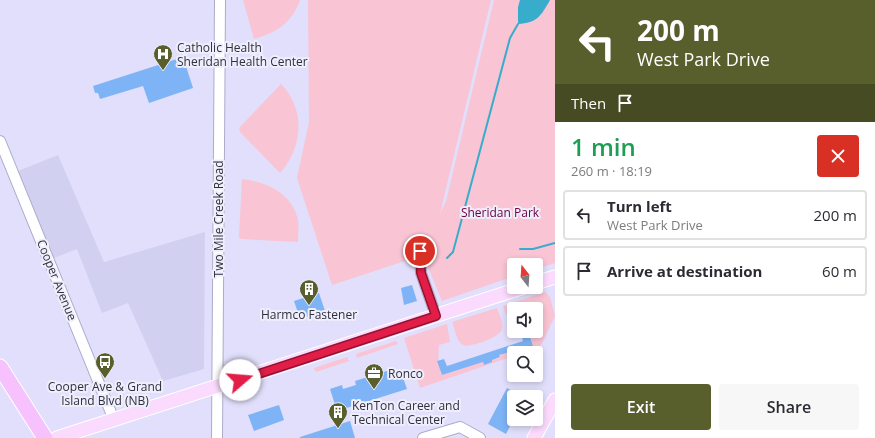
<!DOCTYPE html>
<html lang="en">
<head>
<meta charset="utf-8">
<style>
  body { margin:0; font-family:"Open Sans",sans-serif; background:#f7f7f7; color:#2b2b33; height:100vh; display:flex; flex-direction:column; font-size:15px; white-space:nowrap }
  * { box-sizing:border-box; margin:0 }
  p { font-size:13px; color:#7c7c81 }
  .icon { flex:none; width:22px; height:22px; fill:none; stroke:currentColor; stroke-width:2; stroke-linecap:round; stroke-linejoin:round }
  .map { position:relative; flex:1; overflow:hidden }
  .drawer { display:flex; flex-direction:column; background:#fff; width:320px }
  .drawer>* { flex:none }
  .hud { background:#585e2c; color:#fff; overflow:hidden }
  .needle { width:26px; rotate:343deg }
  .tools { position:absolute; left:507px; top:258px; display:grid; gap:8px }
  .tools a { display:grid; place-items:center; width:36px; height:36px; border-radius:4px; background:#fff; box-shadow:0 2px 6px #0003; font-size:20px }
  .pin { position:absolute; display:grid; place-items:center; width:34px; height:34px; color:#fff; margin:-17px; border:2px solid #fff; border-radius:50%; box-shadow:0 1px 4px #0007 }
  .me { position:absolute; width:44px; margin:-22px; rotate:72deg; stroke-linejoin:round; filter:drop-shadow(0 0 3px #0008) }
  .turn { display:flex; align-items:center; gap:14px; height:84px; padding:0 16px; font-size:18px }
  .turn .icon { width:52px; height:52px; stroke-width:2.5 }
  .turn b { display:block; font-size:28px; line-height:34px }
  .then { display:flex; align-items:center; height:38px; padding:0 16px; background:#0003; gap:8px; font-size:15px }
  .round { display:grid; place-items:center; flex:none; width:42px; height:42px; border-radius:4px; background:#f7f7f7 }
  .headline { display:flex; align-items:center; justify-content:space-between; height:68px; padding:0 16px }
  h1 { font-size:24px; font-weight:600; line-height:30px; color:#1e9e55 }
  .button { display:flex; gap:8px; margin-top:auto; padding:8px 16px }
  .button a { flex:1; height:46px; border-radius:4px; background:#585e2c; color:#fff; font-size:16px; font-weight:600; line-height:46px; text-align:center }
  .button a+a { background:#f7f7f7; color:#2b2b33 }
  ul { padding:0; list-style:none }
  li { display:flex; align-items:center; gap:12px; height:50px; margin:0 8px 6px; padding:0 8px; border:2px solid #e1e1e2; border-radius:4px }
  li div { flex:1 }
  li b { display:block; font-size:15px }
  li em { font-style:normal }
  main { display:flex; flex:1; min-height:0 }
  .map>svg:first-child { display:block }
  .built { fill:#d2d0f0 }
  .green { fill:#f9c4d4 }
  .water { fill:#37adcb }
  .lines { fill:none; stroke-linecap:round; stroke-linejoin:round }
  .stream { stroke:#37adcb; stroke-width:2 }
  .building { fill:#7eb4f5 }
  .minor-casing { stroke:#adabcb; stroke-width:12 }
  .major-casing { stroke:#fff; stroke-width:15 }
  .highway-casing { stroke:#fff; stroke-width:17 }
  .minor { stroke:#fff; stroke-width:10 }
  .major { stroke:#fadafd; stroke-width:13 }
  .highway { stroke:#f6c1fc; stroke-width:15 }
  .route-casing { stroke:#92132f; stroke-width:10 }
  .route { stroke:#e11d48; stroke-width:7 }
  .labels { text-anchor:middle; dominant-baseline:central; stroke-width:4; stroke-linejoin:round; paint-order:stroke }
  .poi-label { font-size:12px; fill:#302f3c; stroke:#efeefc; text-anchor:start }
  .park-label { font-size:12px; fill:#6c0139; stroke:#efeefc }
  .street-label { font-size:12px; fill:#302f3c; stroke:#efeefc }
</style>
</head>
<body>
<main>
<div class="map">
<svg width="555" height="438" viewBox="0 0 555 438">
  <rect width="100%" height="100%" fill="#e1dffb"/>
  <polygon class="built" points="58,155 104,262 205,232 204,369 163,381 128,303 102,313 77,249 54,258 18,171"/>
  <g class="green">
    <path d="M243 0H300C291 24 277 32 254 39Z"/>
    <polygon points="308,0 491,0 440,214 446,201 494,0 555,0 555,263 536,269 536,265 514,265 514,276 442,301 426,262 425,252 428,243 414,258 332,285 297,178 309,122"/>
    <path d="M281 84C306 110 303 147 280 173L240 132 239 128Z"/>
    <path d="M242 179C266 181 293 194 298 220 299 227 298 235 298 242L241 239 239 237Z"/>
    <path d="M545 292 550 297 555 316 540 347 523 353H514V356L420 388 404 338 447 324 450 342 439 345C438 357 438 364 442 375L483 362 484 365 492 362V360L500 358 499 355 533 346 528 331H536V309H514V323L510 324 503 306Z"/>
    <path d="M497 308C499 314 504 323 502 329 501 337 470 348 463 345 456 341 455 329 452 322Z"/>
    <polygon points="396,341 398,344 357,358 356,354"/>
    <polygon points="347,357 349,361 316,372 314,368"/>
  </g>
  <path class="water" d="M520 0H550C541 16 537 23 518 24V7Z"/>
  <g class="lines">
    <g class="stream">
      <polyline points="520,249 533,249 555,243"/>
      <polyline points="447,258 453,252 510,38 518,24"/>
    </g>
  </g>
  <g class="building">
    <polygon points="183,57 193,88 149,103 143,86 100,99 98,93 95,93 93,86"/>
    <polygon points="412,285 417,301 404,305 401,288"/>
    <polygon points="319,293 325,311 300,319 294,301"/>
    <polygon points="528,331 533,346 499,355 500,357 492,360 492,362 484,365 483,362 442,375 437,361 444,359 447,366 523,341 521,334"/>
    <polygon points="390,370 392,375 401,372 407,389 337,411 330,389 342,385 343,389 356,385 355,381"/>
    <polygon points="507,388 523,397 514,397 514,418 506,434 488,424"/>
    <polygon points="279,405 284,420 254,431 248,415"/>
    <polygon points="350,421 355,438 300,438 300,437"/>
  </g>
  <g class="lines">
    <g class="minor-casing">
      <g id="minor">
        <polyline points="0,141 114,420"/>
        <polyline points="420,251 421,273 436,316"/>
        <polyline points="217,438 220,0"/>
        <polyline points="423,438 460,427 480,438"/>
      </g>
    </g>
    <g class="major-casing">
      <g id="major">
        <polyline points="536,283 555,277"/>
        <polyline points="57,438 524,287"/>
        <polyline points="534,438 555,400"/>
      </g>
    </g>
    <g class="highway-casing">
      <polyline id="highway" points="0,367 45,438"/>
    </g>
    <use href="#minor" class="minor"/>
    <use href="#major" class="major"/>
    <use href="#highway" class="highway"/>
  </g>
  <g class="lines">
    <g class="route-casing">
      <polyline id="route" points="240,380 436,316 421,273 420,251"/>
    </g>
    <use href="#route" class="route"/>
  </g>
  <defs>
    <g id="hospital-pin" transform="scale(1)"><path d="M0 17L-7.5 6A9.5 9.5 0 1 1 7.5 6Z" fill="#585e2c" stroke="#efeefc"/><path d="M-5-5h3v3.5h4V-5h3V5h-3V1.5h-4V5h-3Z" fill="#fff"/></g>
    <g id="building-pin" transform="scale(1)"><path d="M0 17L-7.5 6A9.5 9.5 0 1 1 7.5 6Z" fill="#585e2c" stroke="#efeefc"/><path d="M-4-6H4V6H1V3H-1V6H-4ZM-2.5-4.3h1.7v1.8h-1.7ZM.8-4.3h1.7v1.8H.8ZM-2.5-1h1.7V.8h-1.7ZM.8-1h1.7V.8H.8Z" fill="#fff"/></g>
    <g id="bus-pin" transform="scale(1)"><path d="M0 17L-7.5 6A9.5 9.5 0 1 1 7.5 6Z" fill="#585e2c" stroke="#efeefc"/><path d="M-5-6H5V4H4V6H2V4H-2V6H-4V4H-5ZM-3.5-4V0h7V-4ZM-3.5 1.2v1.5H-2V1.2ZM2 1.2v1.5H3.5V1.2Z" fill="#fff"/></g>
    <g id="office-pin" transform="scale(1)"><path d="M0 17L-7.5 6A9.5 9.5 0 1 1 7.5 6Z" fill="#585e2c" stroke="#efeefc"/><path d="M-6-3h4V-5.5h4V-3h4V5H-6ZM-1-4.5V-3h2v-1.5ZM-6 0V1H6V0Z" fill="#fff"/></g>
  </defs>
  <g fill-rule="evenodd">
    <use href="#hospital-pin" x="163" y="54"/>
    <use href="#building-pin" x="309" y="289"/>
    <use href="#bus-pin" x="105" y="362"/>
    <use href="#office-pin" x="374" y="373"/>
    <use href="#building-pin" x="338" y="412"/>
  </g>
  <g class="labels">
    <g class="poi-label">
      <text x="177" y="47">Catholic Health<tspan x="177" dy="14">Sheridan Health Center</tspan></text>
      <text x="309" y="314" text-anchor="middle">Harmco Fastener</text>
      <text x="388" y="373">Ronco</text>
      <text x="105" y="386" text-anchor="middle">Cooper Ave &amp; Grand<tspan x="105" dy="14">Island Blvd (NB)</tspan></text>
      <text x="352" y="405">KenTon Career and<tspan x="352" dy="14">Technical Center</tspan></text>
    </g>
    <g class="park-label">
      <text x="500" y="212">Sheridan Park</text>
    </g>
    <g class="street-label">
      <text transform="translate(218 219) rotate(-90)">Two Mile Creek Road</text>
      <text transform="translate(57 280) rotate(68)">Cooper Avenue</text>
    </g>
  </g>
</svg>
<div class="tools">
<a><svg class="needle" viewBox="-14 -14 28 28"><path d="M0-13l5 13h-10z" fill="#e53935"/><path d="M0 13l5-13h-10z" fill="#7c7c81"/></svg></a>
<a><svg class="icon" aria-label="sound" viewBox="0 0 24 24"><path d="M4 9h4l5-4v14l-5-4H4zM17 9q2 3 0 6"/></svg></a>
<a><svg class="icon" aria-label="search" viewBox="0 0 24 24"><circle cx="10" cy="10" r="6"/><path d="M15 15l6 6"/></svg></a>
<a><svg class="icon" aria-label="layers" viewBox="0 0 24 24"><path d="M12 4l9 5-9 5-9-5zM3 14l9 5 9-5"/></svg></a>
</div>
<div class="pin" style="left:420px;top:251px;background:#d93025"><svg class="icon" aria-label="arrive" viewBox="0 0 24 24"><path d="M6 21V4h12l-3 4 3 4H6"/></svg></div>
<svg class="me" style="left:240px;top:380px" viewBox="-20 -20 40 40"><circle r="19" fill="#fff"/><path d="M0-13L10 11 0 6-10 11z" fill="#e11d48"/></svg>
</div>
<section class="drawer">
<div class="hud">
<div class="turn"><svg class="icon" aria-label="left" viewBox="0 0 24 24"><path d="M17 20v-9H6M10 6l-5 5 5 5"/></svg><div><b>200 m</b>West Park Drive</div></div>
<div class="then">Then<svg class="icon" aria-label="arrive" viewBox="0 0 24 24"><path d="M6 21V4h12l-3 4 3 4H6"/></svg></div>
</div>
<div class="headline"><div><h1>1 min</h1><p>260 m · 18:19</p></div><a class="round" style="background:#d93025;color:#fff"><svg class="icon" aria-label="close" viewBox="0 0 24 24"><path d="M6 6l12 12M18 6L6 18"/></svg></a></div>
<ul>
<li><svg class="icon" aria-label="left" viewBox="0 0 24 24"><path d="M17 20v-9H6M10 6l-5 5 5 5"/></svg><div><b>Turn left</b><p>West Park Drive</p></div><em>200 m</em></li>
<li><svg class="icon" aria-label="arrive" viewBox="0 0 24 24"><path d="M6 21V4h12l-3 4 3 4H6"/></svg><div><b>Arrive at destination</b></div><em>60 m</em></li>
</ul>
<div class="button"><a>Exit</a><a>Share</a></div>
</section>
</main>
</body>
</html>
